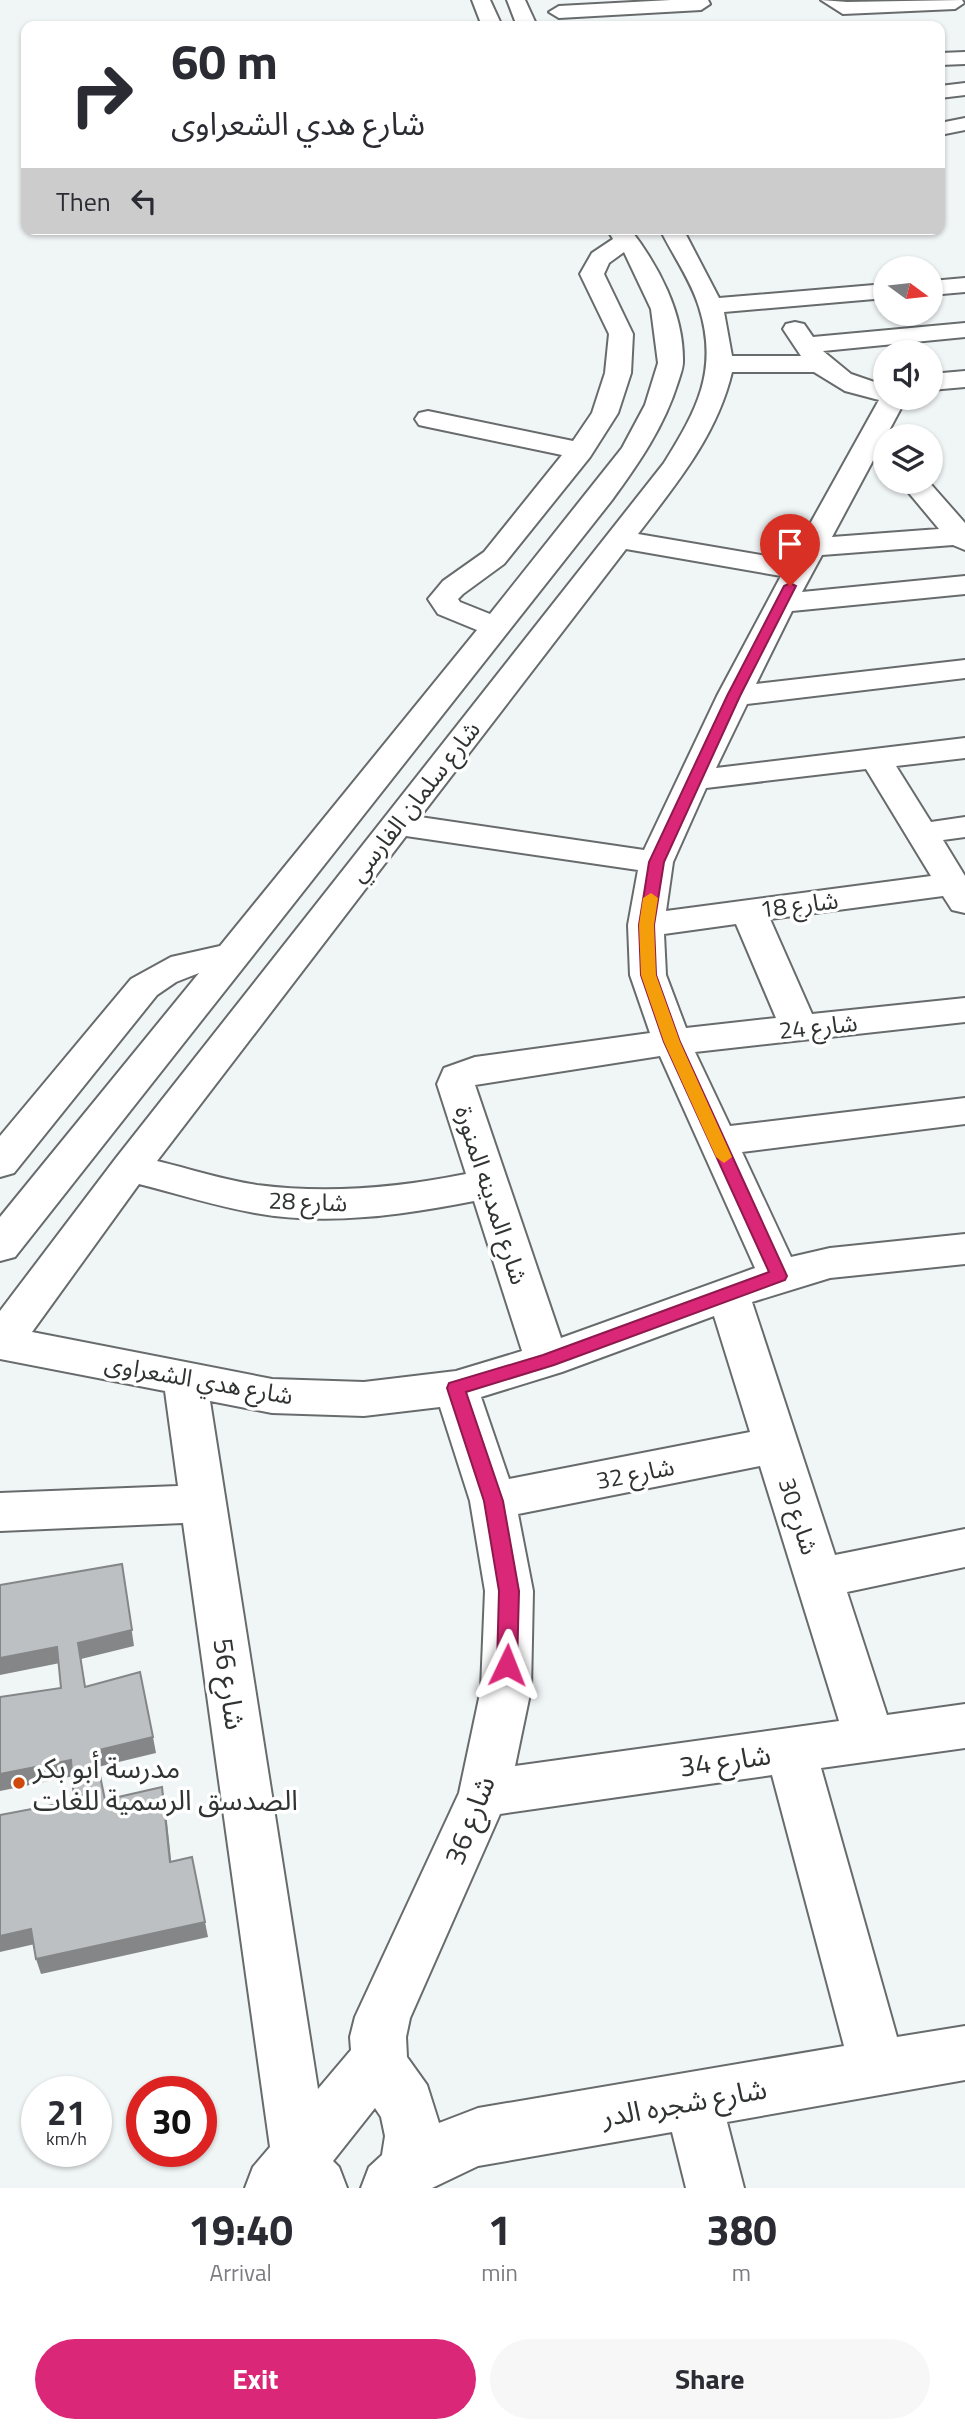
<!DOCTYPE html>
<html lang="en">
<head>
<meta charset="utf-8">
<style>
  body { margin:0; font-family:"Titillium Web","Noto Sans Arabic",sans-serif; background:#f7f7f7; color:#2b2b33; height:100vh; display:flex; flex-direction:column; font-size:26px; white-space:nowrap }
  * { box-sizing:border-box; margin:0 }
  p { font-size:23px; color:#7c7c81 }
  .icon { flex:none; width:38px; height:38px; fill:none; stroke:currentColor; stroke-width:2; stroke-linecap:round; stroke-linejoin:round }
  .map { position:relative; height:2188px; overflow:hidden }
  .panel { display:flex; flex-direction:column; background:#fff; flex:1 }
  .panel>* { flex:none }
  .hud { position:absolute; left:21px; top:21px; width:924px; height:214px; border-radius:14px; box-shadow:0 2px 5px #0004; background:#fff; color:#2b2b33; overflow:hidden }
  .needle { width:46px; rotate:105deg }
  .buttons { position:absolute; left:873px; top:256px; display:grid; gap:14px }
  .buttons a { display:grid; place-items:center; width:70px; height:70px; border-radius:50%; background:#fff; box-shadow:0 2px 5px #0004; font-size:35px }
  .speed { position:absolute; left:21px; top:2076px; display:flex; gap:14px; font-size:35px; font-weight:700; text-align:center }
  .speed>* { display:grid; place-content:center; width:91px; height:91px; border-radius:50%; background:#fff; box-shadow:0 2px 5px #0004; line-height:1 }
  .speed small { font-size:18px; font-weight:400 }
  .speed .limit { border:10px solid #d22; background:#fff; color:#111 }
  .pin { position:absolute; display:grid; place-items:center; width:60px; height:60px; color:#fff; margin:-72px -30px; border-radius:50% 50% 50% 0; rotate:-45deg; box-shadow:0 0 7px #0007 }
  .pin .icon { rotate:45deg }
  .me { position:absolute; width:77px; margin:-38px; rotate:2deg; stroke-linejoin:round; filter:drop-shadow(0 0 5px #0008) }
  .turn { display:flex; align-items:center; gap:24px; height:147px; padding:0 35px; font-size:32px }
  .turn .icon { width:91px; height:91px; stroke-width:2.5 }
  .turn b { display:block; font-size:49px; line-height:60px }
  .then { display:flex; align-items:center; height:66px; padding:0 35px; background:#0003; gap:14px; font-size:26px }
  .eta { display:flex; justify-content:space-evenly; align-items:center; height:119px; text-align:center }
  .eta b { font-size:42px; font-weight:700; line-height:49px }
  .button { display:flex; gap:14px; margin-top:auto; padding:14px 35px }
  .button a { flex:1; height:80px; border-radius:42px; background:#db2777; color:#fff; font-size:28px; font-weight:700; line-height:80px; text-align:center }
  .button a+a { background:#f7f7f7; color:#2b2b33 }
  .map>svg:first-child { display:block }
  .lines { fill:none; stroke-linecap:round; stroke-linejoin:round }
  .minor-casing { stroke:#676b6c; stroke-width:4 }
  .minor { fill:#fff; fill-rule:evenodd }
  .shaded-wall { fill:#848688 }
  .building { fill:#bcc0c2; stroke:#848688; stroke-width:2 }
  .route { fill:#db2777; stroke:#8e194d; stroke-width:2 }
  .slow { fill:#f59e0b }
  .poi-dot { fill:#cf490f; stroke:#fff; stroke-width:2.5 }
  .labels { text-anchor:middle; dominant-baseline:central; stroke-width:7; stroke-linejoin:round; paint-order:stroke }
  .street-label { font-size:24px; fill:#313333; stroke:#fff }
  .near-street-label { font-size:28px; fill:#313333; stroke:#fff }
  .near-poi-label { font-size:28px; fill:#313333; stroke:#fff; text-anchor:start }
</style>
</head>
<body>
<div class="map">
<svg width="965" height="2188" viewBox="0 0 965 2188">
  <rect width="100%" height="100%" fill="#f0f5f6"/>
  <g class="lines">
    <g class="minor-casing">
      <g id="minor">
        <polygon points="472,0 490,0 502,26 482,26"/>
        <polygon points="507,0 525,0 537,26 517,26"/>
        <polygon points="671,0 708,0 710,4 701,10 559,18 549,12 559,6"/>
        <polygon points="821,0 847,2 962,0 964,3 955,9 843,14"/>
        <polygon points="965,52 965,64 940,65 940,53"/>
        <polygon points="965,83 965,95 940,98 940,86"/>
        <polygon points="965,118 965,130 940,135 940,123"/>
        <path d="M607 229H630C658 265 684 313 683 362 683 368 680 376 678 382 664 427 639 463 612 500L15 1257 0 1261V1217L199 973 176 982 157 995 14 1173 0 1177V1136L131 979 171 957 220 946 477 630 438 614 428 599 443 581 484 552 562 455 428 427 419 425 415 419 419 413 428 411 573 441 592 413 605 373 609 334 580 274 592 253 613 239ZM624 252 651 309 658 363 645 405 622 448 490 614 460 602 458 599 463 594 504 564 590 457 618 413 631 373 633 334 604 274 609 263Z"/>
        <path d="M660 229H683L719 298 886 284V298L724 312 732 356H801L783 329 786 324 795 322 804 324 813 337 965 323V337L823 351 851 374 886 386V397H907L832 537 939 529 899 481H928L965 523V550L953 545 822 555 802 592 965 576V594L792 611 756 684 965 660V678L747 704 716 768 965 738V758L896 766 931 822 965 817V837L943 840 965 876V913L952 910 943 896 770 919 812 1014 965 998V1022L695 1052 730 1126 965 1098V1124L742 1152 791 1257 830 1248 965 1234V1264L830 1278 752 1302 835 1555 965 1529V1567L847 1592 887 1715 965 1704V1748L821 1768 897 2037 965 2026V2080L727 2122 744 2188H686L672 2132 478 2166 432 2188H361L369 2167 382 2155 385 2136 381 2117 375 2108 333 2161 339 2167 347 2188H245L253 2167 270 2147 183 1523 0 1531V1493L178 1486 165 1391 0 1359V1311L116 1158 664 463C697 410 719 370 699 307 691 280 672 254 660 229ZM732 372H814L845 391 879 400 790 560 638 534C677 483 717 435 732 372ZM626 549 781 576 717 696 644 850 420 817ZM866 769 931 876 666 911 673 862 706 788ZM406 836 638 870 628 925 630 975 650 1033 475 1057 444 1068 437 1084 466 1174C397 1188 327 1194 257 1185 224 1180 190 1169 157 1161ZM736 924 776 1018 686 1028 666 975 664 934ZM660 1056 755 1268 561 1338 475 1085ZM139 1184C178 1194 216 1206 255 1213 327 1226 403 1215 474 1201L522 1351 456 1371 364 1382 272 1379 32 1332ZM714 1316 750 1432 509 1479 481 1397 562 1372ZM210 1401 272 1413 364 1416 440 1407 470 1501 485 1591 481 1689 459 1793 355 2017 350 2037 351 2050 318 2089ZM760 1466 839 1721 515 1766 531 1689 533 1591 518 1514ZM772 1775 844 2046 478 2108 439 2123 427 2085 407 2057 406 2037 410 2018 500 1814Z"/>
        <polygon points="965,278 965,292 931,295 931,281"/>
        <polygon points="965,371 965,387 931,390 931,374"/>
      </g>
    </g>
    <use href="#minor" class="minor"/>
  </g>
  <g class="shaded-wall">
    <polygon points="122,1564 134,1646 81,1659 88,1703 78,1643"/>
    <polygon points="57,1647 60,1663 0,1675 0,1658"/>
    <polygon points="153,1737 156,1753 98,1767 95,1751"/>
    <polygon points="71,1760 74,1776 0,1791 0,1774"/>
    <polygon points="162,1787 165,1803 173,1878 170,1862"/>
    <polygon points="205,1922 208,1937 41,1974 36,1959"/>
    <polygon points="31,1929 35,1944 0,1952 0,1936"/>
  </g>
  <polygon class="building" points="122,1564 132,1630 78,1643 85,1687 140,1672 153,1737 95,1751 105,1800 162,1787 170,1862 192,1857 205,1922 36,1959 31,1929 0,1936 0,1815 74,1801 71,1760 0,1774 0,1697 61,1688 57,1647 0,1658 0,1585"/>
  <polygon class="route" points="790,583 796,586 740,696 664,862 654,925 656,975 680,1042 787,1276 785,1280 554,1365 466,1392 503,1501 519,1591 517,1665 514,1671 507,1674 500,1671 497,1665 499,1591 484,1501 447,1388 449,1383 543,1355 769,1272 664,1042 641,975 639,925 649,862 727,696 784,586"/>
  <polygon class="slow" points="651,893 658,898 654,925 656,975 680,1042 732,1157 724,1163 716,1157 664,1042 641,975 639,925 643,898"/>
  <circle class="poi-dot" cx="19" cy="1783" r="7"/>
  <g class="labels">
    <g class="street-label">
      <text transform="translate(414 801) rotate(-52)">شارع سلمان الفارسي</text>
      <text transform="translate(799 904) rotate(-7)">شارع 18</text>
      <text transform="translate(818 1026) rotate(-6)">شارع 24</text>
      <text transform="translate(492 1195) rotate(72)">شارع المدينه المنورة</text>
      <text transform="translate(308 1201) rotate(2)">شارع 28</text>
      <text transform="translate(199 1379) rotate(10)">شارع هدي الشعراوى</text>
      <text transform="translate(635 1473) rotate(-11)">شارع 32</text>
      <text transform="translate(799 1516) rotate(72)">شارع 30</text>
    </g>
    <g class="near-street-label">
      <text transform="translate(230 1684) rotate(82)">شارع 56</text>
      <text transform="translate(725 1760) rotate(-8)">شارع 34</text>
      <text transform="translate(469 1820) rotate(-69)">شارع 36</text>
      <text transform="translate(684 2102) rotate(-10)">شارع شجره الدر</text>
    </g>
    <g class="near-poi-label">
      <text x="33" y="1767">مدرسة أبو بكر<tspan x="33" dy="32">الصدسق الرسمية للغات</tspan></text>
    </g>
  </g>
</svg>
<div class="buttons">
<a><svg class="needle" viewBox="-14 -14 28 28"><path d="M0-13l5 13h-10z" fill="#e53935"/><path d="M0 13l5-13h-10z" fill="#7c7c81"/></svg></a>
<a><svg class="icon" aria-label="sound" viewBox="0 0 24 24"><path d="M4 9h4l5-4v14l-5-4H4zM17 9q2 3 0 6"/></svg></a>
<a><svg class="icon" aria-label="layers" viewBox="0 0 24 24"><path d="M12 4l9 5-9 5-9-5zM3 14l9 5 9-5"/></svg></a>
</div>
<div class="speed"><div>21<small>km/h</small></div><div class="limit">30</div></div>
<div class="pin" style="left:790px;top:586px;background:#d93025"><svg class="icon" aria-label="arrive" viewBox="0 0 24 24"><path d="M6 21V4h12l-3 4 3 4H6"/></svg></div>
<svg class="me" style="left:507px;top:1665px" viewBox="-20 -20 40 40"><path d="M0-17L14 15 0 8-14 15z" fill="#db2777" stroke="#fff" stroke-width="4"/></svg>
<div class="hud">
<div class="turn"><svg class="icon" aria-label="right" viewBox="0 0 24 24"><path d="M7 20v-9h11M14 6l5 5-5 5"/></svg><div><b>60 m</b>شارع هدي الشعراوى</div></div>
<div class="then">Then<svg class="icon" aria-label="left" viewBox="0 0 24 24"><path d="M17 20v-9H6M10 6l-5 5 5 5"/></svg></div>
</div>
</div>
<section class="panel">
<div class="eta">
<div><b>19:40</b><p>Arrival</p></div>
<div><b>1</b><p>min</p></div>
<div><b>380</b><p>m</p></div>
</div>
<div class="button"><a>Exit</a><a>Share</a></div>
</section>
</body>
</html>
